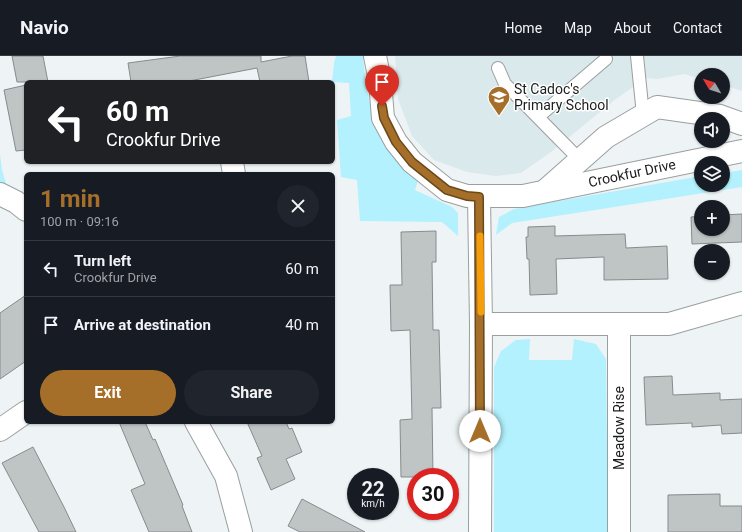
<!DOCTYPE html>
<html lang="en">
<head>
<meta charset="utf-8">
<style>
  body { margin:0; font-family:Roboto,sans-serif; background:#20242c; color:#f1f3f6; height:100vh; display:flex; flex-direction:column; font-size:15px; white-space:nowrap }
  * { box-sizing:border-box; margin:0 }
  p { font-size:13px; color:#9ea1a6 }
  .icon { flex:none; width:22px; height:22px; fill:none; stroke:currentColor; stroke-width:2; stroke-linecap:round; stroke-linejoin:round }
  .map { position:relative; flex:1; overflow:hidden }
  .panel { position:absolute; left:24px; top:116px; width:311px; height:252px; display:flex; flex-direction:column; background:#171b24; border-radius:6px; box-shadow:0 1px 3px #0004 }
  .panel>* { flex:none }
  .guide { position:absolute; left:24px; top:24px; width:311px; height:84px; border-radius:6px; box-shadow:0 1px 3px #0004; background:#202124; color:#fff; overflow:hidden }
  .needle { width:26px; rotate:309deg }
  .fabs { position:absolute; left:694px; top:12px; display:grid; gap:8px }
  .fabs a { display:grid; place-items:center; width:36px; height:36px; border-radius:50%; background:#171b24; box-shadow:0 1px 3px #0004; font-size:20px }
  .speed { position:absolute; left:347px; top:412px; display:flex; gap:8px; font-size:20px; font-weight:700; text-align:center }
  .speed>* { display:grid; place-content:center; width:52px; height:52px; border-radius:50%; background:#171b24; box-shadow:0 1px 3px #0004; line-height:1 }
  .speed small { font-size:10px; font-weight:400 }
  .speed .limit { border:6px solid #d22; background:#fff; color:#111 }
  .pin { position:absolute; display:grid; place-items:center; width:34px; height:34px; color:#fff; margin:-41px -17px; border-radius:50% 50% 50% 0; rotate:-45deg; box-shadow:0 0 4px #0007 }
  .pin .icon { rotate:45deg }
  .me { position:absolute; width:44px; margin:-22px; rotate:0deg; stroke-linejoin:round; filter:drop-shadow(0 0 3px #0008) }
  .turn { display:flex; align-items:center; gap:14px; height:84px; padding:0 16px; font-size:18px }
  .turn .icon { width:52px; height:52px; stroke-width:2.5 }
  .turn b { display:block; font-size:28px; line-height:34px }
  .round { display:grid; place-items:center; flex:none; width:42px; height:42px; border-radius:21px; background:#20242c }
  .headline { display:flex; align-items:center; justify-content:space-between; height:68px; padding:0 16px }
  h1 { font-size:24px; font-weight:700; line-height:30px; color:#a56f2a }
  .cta { display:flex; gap:8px; margin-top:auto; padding:8px 16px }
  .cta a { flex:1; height:46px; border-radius:24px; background:#a56f2a; color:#fff; font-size:16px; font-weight:700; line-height:46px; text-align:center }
  .cta a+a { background:#20242c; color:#f1f3f6 }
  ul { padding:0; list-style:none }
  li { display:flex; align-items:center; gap:12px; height:56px; padding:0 16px; border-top:1px solid #363941 }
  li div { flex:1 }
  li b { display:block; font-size:15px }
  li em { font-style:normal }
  header { display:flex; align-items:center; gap:24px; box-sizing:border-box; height:56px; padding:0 20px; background:#171b24; border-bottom:1px solid #363941 }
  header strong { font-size:19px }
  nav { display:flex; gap:22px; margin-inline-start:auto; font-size:14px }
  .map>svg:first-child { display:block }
  .built { fill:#dae9ec }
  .green { fill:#b2f1fd }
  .building { fill:#bfc4c5; stroke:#868b8c }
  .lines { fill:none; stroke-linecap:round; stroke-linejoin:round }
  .lane-casing { stroke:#9a9f9f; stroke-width:14 }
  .street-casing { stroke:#9a9f9f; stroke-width:24 }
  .lane { stroke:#fff; stroke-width:12 }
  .street { stroke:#fff; stroke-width:22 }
  .route-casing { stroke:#6b481b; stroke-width:10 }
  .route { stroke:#a56f2a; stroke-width:7 }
  .slow { stroke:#f59e0b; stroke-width:7 }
  .labels { text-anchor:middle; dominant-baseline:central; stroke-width:3; stroke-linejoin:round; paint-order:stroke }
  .poi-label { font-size:14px; fill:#1b1c1d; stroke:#fff; text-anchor:start }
  .street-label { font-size:14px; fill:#1b1c1d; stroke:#fff }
</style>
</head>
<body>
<header>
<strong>Navio</strong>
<nav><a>Home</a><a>Map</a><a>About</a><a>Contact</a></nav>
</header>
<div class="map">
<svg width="742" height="476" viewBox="0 0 742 476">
  <rect width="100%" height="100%" fill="#eef4f5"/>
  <polygon class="built" points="395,0 742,0 742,35 723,29 723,19 701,19 701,23 684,18 658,23 646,22 616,43 551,96 521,117 496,120 467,116 434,104 412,80 398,43"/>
  <g class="green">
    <polygon points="336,0 363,0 366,32 375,65 406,115 418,125 415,134 452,151 458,157 458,180 442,166 360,165 357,124 341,121 337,64 351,60 349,27 332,26 334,7"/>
    <polygon points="0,98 2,114 7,131 0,126"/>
    <polygon points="742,114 742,131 512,167 496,179 499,161 514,153 701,120 701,129 723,129 723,117"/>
    <polygon points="530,283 529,304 572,304 574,283 596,288 606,303 608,476 494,476 494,311 501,295 516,284"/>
  </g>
  <g class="building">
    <polygon points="12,0 43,0 48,26 17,26"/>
    <polygon points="180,0 261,0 261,6 292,0 305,0 309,26 260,26 257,12 184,26 131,26 128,7"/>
    <polygon points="26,29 26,94 16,95 4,34"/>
    <polygon points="742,158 742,186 692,188 691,161 701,160 701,173 723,173 723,159"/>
    <polygon points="555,170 555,180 625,178 626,192 667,190 668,223 604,224 604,201 556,203 557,238 530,239 529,203 527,203 526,181 528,181 528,171"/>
    <polygon points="436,175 436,206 432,206 433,274 439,274 441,352 432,352 433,421 401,421 400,364 412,363 410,274 391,275 390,229 402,229 401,176"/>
    <polygon points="26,239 26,305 0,323 0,257"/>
    <polygon points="672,320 673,339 720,337 720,344 742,343 742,377 722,378 721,369 692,371 692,367 646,369 644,321"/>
    <polygon points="119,366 145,366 153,384 155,383 183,449 182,450 192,476 149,476 131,434 145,428"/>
    <polygon points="247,366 286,366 289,373 292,372 302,396 286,403 295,423 271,434 257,402 262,400"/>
    <polygon points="33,391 64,451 76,476 39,476 2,407"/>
    <polygon points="720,438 720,450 742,450 742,476 668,476 668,439"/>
    <polygon points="302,443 365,476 300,476 288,470"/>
  </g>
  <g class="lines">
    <g class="lane-casing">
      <g id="lane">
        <polyline points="637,0 643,59"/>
        <polyline points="498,12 505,28 580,104"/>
        <polyline points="538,61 606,3"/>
      </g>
    </g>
    <g class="street-casing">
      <g id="street">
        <polyline points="375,0 380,25 383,62 396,86 412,106 447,134 467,140 523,140 742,95"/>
        <polyline points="232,106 234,118"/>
        <polyline points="546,134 606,81 657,51 720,60 742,68"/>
        <polyline points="0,138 16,146 26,154"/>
        <polyline points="479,141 481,268 480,476"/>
        <polyline points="481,268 669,268 742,247"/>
        <polyline points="619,268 619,476"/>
        <polyline points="196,366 226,420 241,476"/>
        <polyline points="0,374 26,356"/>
      </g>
    </g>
    <use href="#lane" class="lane"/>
    <use href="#street" class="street"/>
  </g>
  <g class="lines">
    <g class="route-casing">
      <polyline id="route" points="382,50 384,62 396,86 412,106 447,134 467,140 479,141 480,375"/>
    </g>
    <use href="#route" class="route"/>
    <polyline class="slow" points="480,180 481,256"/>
  </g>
  <defs>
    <g id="school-pin" transform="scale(1.15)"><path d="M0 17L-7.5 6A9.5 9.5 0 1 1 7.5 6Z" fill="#a56f2a" stroke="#fff"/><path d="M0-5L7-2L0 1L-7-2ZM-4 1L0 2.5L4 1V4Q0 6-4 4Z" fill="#fff"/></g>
  </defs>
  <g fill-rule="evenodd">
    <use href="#school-pin" x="499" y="41"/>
  </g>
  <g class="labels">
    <g class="poi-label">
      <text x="514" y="33">St Cadoc's<tspan x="514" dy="16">Primary School</tspan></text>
    </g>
    <g class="street-label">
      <text transform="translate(632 117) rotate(-12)">Crookfur Drive</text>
      <text transform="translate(619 372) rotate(-90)">Meadow Rise</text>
    </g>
  </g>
</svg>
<div class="fabs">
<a><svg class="needle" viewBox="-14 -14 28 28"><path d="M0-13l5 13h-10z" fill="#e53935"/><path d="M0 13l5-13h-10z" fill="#9ea1a6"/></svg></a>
<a><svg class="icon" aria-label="sound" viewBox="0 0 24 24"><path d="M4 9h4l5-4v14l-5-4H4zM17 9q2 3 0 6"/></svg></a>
<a><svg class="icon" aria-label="layers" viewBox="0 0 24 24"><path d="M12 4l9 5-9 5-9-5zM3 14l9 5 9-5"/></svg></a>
<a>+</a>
<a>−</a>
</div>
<div class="speed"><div>22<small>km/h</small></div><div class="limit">30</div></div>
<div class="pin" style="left:382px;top:50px;background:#d93025"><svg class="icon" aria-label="arrive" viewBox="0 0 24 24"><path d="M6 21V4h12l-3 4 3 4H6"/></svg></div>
<svg class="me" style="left:480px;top:375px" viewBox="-20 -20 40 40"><circle r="19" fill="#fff"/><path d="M0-13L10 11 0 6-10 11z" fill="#a56f2a"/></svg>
<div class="guide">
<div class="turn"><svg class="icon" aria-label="left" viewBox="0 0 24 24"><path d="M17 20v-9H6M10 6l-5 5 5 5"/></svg><div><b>60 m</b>Crookfur Drive</div></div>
</div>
<section class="panel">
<div class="headline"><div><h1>1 min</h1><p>100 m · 09:16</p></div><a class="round"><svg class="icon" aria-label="close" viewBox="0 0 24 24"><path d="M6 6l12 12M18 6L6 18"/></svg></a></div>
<ul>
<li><svg class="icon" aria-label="left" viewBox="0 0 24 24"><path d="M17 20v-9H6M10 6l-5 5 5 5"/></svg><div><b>Turn left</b><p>Crookfur Drive</p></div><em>60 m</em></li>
<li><svg class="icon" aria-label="arrive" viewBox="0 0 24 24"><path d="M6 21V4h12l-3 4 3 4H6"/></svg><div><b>Arrive at destination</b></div><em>40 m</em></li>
</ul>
<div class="cta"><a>Exit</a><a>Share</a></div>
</section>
</div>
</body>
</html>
